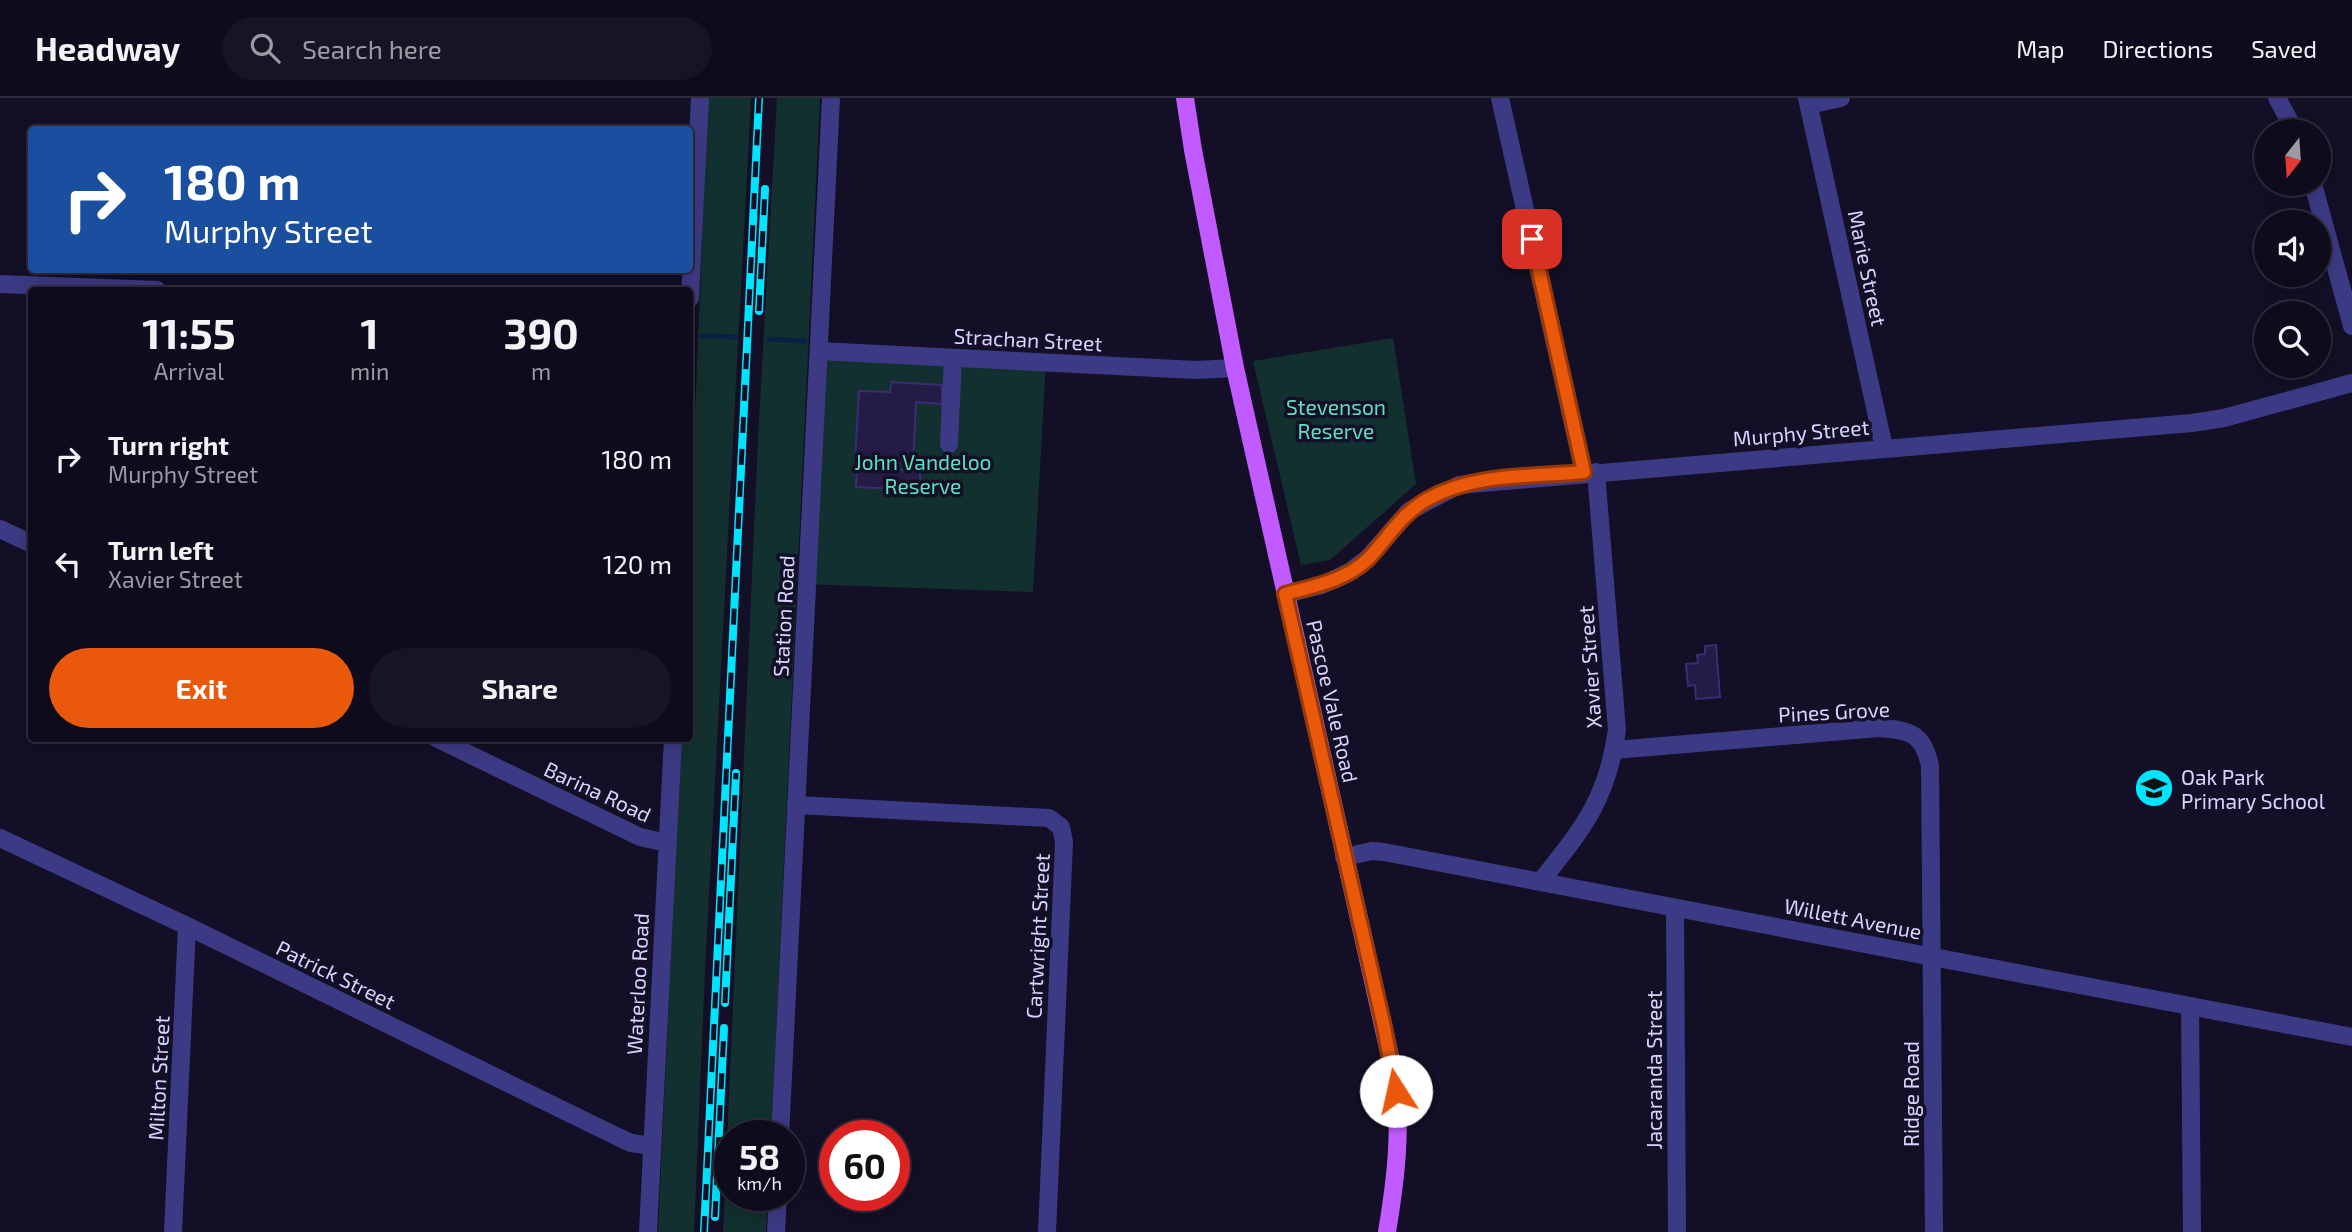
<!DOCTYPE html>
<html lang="en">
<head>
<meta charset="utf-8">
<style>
  body { margin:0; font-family:"Exo 2",sans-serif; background:#171425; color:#f1f3f6; height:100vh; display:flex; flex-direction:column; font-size:26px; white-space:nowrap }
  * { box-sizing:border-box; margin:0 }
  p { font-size:23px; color:#9b9ba3 }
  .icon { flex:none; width:38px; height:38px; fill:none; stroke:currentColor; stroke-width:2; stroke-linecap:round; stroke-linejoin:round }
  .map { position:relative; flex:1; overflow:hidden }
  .sheet { position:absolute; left:28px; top:189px; width:665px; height:455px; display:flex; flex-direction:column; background:#0e0b1c; border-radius:7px; box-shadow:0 4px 18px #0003,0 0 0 2px #2e2b3b }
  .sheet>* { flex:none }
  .top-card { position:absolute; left:28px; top:28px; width:665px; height:147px; border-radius:7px; box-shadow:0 4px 18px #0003,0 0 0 2px #2e2b3b; background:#1a4fa0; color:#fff; overflow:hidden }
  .needle { width:46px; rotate:197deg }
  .fabs { position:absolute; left:2254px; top:21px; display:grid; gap:14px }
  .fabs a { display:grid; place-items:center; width:77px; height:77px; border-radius:50%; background:#0e0b1c; box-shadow:0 4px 18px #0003,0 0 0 2px #2e2b3b; font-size:35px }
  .speed { position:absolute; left:714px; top:1022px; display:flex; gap:14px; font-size:35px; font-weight:700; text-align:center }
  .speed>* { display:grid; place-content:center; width:91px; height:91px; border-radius:50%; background:#0e0b1c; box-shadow:0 4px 18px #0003,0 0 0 2px #2e2b3b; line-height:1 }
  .speed small { font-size:18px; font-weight:400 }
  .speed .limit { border:10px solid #d22; background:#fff; color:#111 }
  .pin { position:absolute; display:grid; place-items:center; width:60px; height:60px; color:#fff; margin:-30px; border-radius:14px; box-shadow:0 4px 10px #0006 }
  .me { position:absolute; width:77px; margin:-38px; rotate:350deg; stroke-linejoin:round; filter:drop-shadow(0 0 5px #0008) }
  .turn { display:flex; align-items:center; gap:24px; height:147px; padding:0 21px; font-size:32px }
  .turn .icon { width:91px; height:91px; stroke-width:2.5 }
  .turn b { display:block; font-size:49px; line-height:60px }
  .eta { display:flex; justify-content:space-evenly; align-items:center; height:119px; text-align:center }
  .eta b { font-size:42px; font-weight:700; line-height:49px }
  .primary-button { display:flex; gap:14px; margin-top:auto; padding:14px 21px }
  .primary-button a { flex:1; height:80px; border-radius:42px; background:#ea580c; color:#fff; font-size:28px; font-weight:700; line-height:80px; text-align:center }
  .primary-button a+a { background:#171425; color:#f1f3f6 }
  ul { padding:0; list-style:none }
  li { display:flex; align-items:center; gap:21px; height:105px; padding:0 21px }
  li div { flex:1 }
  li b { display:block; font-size:26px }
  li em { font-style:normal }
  header { display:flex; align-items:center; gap:42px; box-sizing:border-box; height:98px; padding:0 35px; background:#0e0b1c; border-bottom:2px solid #2e2b3b }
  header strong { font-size:33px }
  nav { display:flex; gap:38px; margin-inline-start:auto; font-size:24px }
  .search { width:490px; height:63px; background:#171425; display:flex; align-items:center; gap:18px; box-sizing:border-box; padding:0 24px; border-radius:38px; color:#9b9ba3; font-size:26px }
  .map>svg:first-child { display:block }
  .green { fill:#12302f }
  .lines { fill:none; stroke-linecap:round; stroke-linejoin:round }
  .stream { stroke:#0a1f44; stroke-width:5 }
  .building { fill:#241b47; stroke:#3b2d73; stroke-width:2 }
  .minor { stroke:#3d3a85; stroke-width:18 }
  .major { stroke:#c25bff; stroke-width:18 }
  .rail-casing { stroke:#00e5ff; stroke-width:8 }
  .rail { stroke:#130f26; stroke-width:5; stroke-dasharray:16; stroke-linecap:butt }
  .route-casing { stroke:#983908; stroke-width:18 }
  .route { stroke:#ea580c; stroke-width:12 }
  .labels { text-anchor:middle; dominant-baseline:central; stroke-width:7; stroke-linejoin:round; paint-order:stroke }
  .street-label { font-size:21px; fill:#d9d4ff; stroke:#130f26 }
  .park-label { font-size:21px; fill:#5fe0c0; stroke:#130f26 }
  .poi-label { font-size:21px; fill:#d9d4ff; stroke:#130f26; text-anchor:start }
</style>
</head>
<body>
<header>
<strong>Headway</strong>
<div class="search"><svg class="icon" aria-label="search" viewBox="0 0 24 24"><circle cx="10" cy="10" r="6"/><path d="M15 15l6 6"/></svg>Search here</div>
<nav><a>Map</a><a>Directions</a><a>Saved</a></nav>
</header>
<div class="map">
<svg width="2352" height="1134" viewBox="0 0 2352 1134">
  <rect width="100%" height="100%" fill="#130f26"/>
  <g class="green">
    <polygon points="708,0 751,0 705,873 694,1134 658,1134 681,641 690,640 690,436"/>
    <polygon points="777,0 820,0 771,1038 730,1038 730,1097 768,1097 766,1134 723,1134 758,341"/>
    <polygon points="1393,240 1416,386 1330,462 1301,467 1253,263"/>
    <polygon points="810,256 1046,264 1033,494 800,486"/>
  </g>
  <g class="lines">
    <g class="stream">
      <polyline points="702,238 736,239"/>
      <polyline points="769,241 804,243"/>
    </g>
  </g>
  <g class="building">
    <polygon points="891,284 942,287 942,306 916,304 913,366 855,363 859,293 890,294"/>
    <polygon points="857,370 920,373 920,392 856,389"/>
    <polygon points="1716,547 1720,599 1696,601 1695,587 1688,588 1686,566 1698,565 1697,557 1705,556 1705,548"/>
  </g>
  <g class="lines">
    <g class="minor">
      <polyline points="1500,0 1584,375"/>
      <polyline points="1807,0 1884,350"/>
      <polyline points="2277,0 2295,33"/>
      <polyline points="1809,7 1841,0"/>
      <polyline points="2313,86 2352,228"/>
      <polyline points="0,186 157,192"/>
      <polyline points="690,200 700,0"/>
      <polyline points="819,253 1196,272 1235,270"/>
      <polyline points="949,346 953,260"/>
      <polyline points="0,431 32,446"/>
      <polyline points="1285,496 1322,487 1351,473 1368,460 1409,413 1459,387 2192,325 2224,320 2352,285"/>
      <polyline points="436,640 640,739 667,745"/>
      <path d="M1614 652 1879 630C1910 632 1923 635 1930 668L1934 1134"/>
      <polyline points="796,707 1049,720 1061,729 1064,744 1047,1134"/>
      <polyline points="0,740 187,828 618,1039 631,1045 652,1048"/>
      <polyline points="1344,759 1372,753 1384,754 2352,939"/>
      <path d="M1541 783C1583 730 1607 702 1617 632L1596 374"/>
      <polyline points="1675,810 1677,1134"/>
      <polyline points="2190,908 2192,1134"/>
      <polyline points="780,1038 831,0"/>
      <polyline points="173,1134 187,828"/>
      <polyline points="648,1134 673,640"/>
      <polyline points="776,1134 778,1097"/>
    </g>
    <path class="major" d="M1185 0 1193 52 1235 270 1394 976C1402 1030 1396 1080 1387 1134"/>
    <g class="rail-casing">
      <g id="rail">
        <polyline points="759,213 765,91"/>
        <polyline points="725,905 736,675"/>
        <polyline points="715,1119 724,930"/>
        <polyline points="704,1134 759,0"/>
      </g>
    </g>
    <use href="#rail" class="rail"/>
  </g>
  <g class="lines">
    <g class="route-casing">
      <path id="route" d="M1396 993 1384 929 1285 496C1314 488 1345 483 1368 461 1388 440 1401 416 1428 401 1474 375 1533 379 1584 374L1532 141"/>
    </g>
    <use href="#route" class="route"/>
  </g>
  <defs>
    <g id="school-disc" transform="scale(2.0125)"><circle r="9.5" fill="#00e5ff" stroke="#130f26"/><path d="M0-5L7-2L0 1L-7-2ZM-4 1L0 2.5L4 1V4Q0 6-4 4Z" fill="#111"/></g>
  </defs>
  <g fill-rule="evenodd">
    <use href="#school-disc" x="2154" y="690"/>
  </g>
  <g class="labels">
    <g class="street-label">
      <text transform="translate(1868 170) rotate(78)">Marie Street</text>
      <text transform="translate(1028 241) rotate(3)">Strachan Street</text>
      <text transform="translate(1801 334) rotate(-5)">Murphy Street</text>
      <text transform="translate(783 518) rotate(-87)">Station Road</text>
      <text transform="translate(1589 569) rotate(-94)">Xavier Street</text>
      <text transform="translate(1333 603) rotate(77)">Pascoe Vale Road</text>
      <text transform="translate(1834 613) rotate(-3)">Pines Grove</text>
      <text transform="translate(598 693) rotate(25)">Barina Road</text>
      <text transform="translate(1853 820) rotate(11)">Willett Avenue</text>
      <text transform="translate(1037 838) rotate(-87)">Cartwright Street</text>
      <text transform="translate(336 876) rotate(26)">Patrick Street</text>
      <text transform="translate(637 886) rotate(-87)">Waterloo Road</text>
      <text transform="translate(1653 972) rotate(-90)">Jacaranda Street</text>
      <text transform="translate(158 980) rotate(-87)">Milton Street</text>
      <text transform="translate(1910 996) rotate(-90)">Ridge Road</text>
    </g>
    <g class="park-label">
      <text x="1336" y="308">Stevenson<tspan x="1336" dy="24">Reserve</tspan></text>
      <text x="923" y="363">John Vandeloo<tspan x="923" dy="24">Reserve</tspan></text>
    </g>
    <g class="poi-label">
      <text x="2181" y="678">Oak Park<tspan x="2181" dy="24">Primary School</tspan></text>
    </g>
  </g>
</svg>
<div class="fabs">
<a><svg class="needle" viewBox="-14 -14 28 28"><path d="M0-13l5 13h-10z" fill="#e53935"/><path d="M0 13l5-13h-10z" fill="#9b9ba3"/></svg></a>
<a><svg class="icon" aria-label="sound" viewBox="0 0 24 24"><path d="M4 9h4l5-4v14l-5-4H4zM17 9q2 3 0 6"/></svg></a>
<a><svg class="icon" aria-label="search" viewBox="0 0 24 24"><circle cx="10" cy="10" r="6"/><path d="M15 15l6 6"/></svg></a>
</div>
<div class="speed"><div>58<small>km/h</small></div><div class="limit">60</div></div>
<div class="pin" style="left:1532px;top:141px;background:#d93025"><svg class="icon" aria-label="arrive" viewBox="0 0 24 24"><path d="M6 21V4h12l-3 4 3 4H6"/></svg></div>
<svg class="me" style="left:1396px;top:993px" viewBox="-20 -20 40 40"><circle r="19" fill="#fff"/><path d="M0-13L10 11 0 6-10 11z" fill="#ea580c"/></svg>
<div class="top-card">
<div class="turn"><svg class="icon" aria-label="right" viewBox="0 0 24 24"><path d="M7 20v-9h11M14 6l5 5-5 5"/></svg><div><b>180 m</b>Murphy Street</div></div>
</div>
<section class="sheet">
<div class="eta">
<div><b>11:55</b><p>Arrival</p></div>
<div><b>1</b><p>min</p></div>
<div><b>390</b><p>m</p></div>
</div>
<ul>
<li><svg class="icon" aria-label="right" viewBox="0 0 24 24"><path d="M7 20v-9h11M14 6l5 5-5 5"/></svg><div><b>Turn right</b><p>Murphy Street</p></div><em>180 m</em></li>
<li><svg class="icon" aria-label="left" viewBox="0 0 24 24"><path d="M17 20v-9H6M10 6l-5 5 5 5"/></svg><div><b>Turn left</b><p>Xavier Street</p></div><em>120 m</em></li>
</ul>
<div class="primary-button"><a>Exit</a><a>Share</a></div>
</section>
</div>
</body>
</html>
